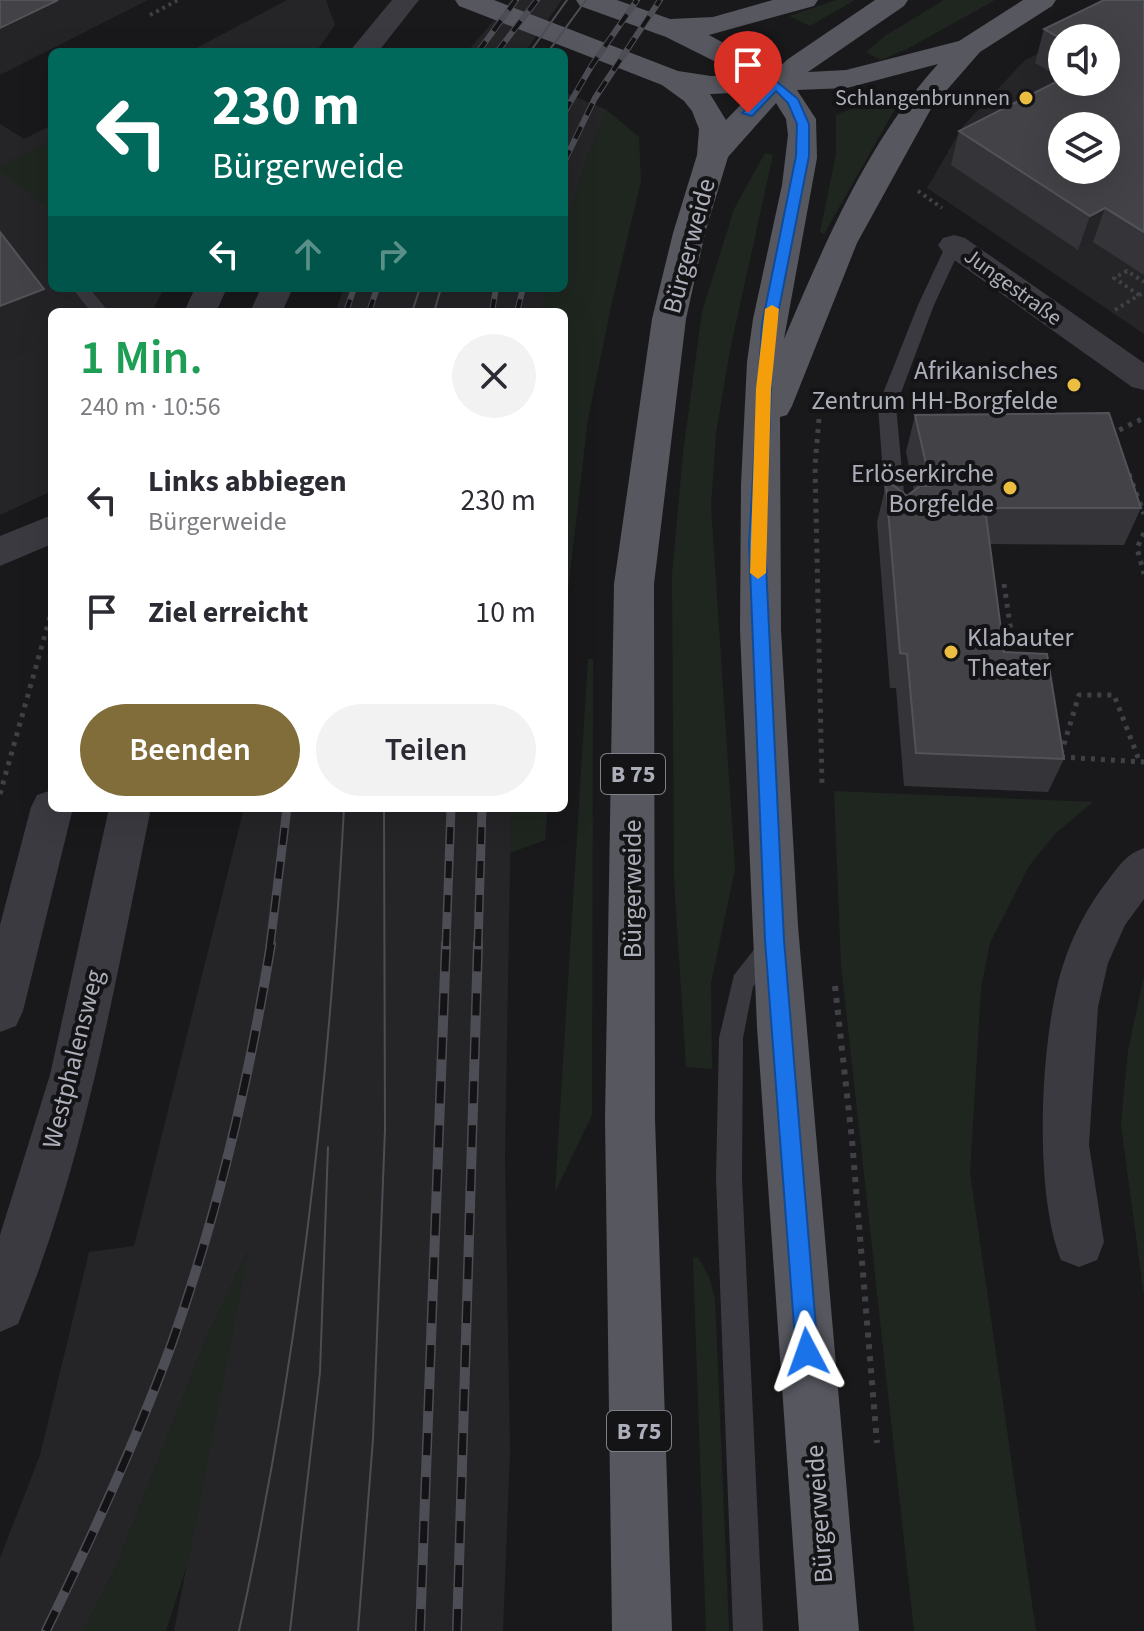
<!DOCTYPE html>
<html lang="de">
<head>
<meta charset="utf-8">
<style>
  body { margin:0; font-family:"Source Sans 3",sans-serif; background:#f2f2f3; color:#2b2b33; height:100vh; display:flex; flex-direction:column; font-size:30px; white-space:nowrap }
  * { box-sizing:border-box; margin:0 }
  p { font-size:26px; color:#7c7c81 }
  .icon { flex:none; width:44px; height:44px; fill:none; stroke:currentColor; stroke-width:2; stroke-linecap:round; stroke-linejoin:round }
  .map { position:relative; flex:1; overflow:hidden }
  .details { position:absolute; left:48px; top:308px; width:520px; height:504px; display:flex; flex-direction:column; background:#fff; border-radius:12px; box-shadow:0 8px 32px #0002 }
  .details>* { flex:none }
  .guide { position:absolute; left:48px; top:48px; width:520px; height:244px; border-radius:12px; box-shadow:0 8px 32px #0002; background:#00695c; color:#fff; overflow:hidden }
  .buttons { position:absolute; left:1048px; top:24px; display:grid; gap:16px }
  .buttons a { display:grid; place-items:center; width:72px; height:72px; border-radius:50%; background:#fff; box-shadow:0 8px 32px #0002; font-size:40px }
  .pin { position:absolute; display:grid; place-items:center; width:68px; height:68px; color:#fff; margin:-82px -34px; border-radius:50% 50% 50% 0; rotate:-45deg; box-shadow:0 0 8px #0007 }
  .pin .icon { rotate:45deg }
  .me { position:absolute; width:88px; margin:-44px; rotate:356deg; stroke-linejoin:round; filter:drop-shadow(0 0 6px #0008) }
  .turn { display:flex; align-items:center; gap:28px; height:168px; padding:0 32px; font-size:36px }
  .turn .icon { width:104px; height:104px; stroke-width:2.5 }
  .turn b { display:block; font-size:56px; line-height:68px }
  .lanes { display:flex; align-items:center; height:76px; padding:0 32px; background:#0003; justify-content:center; gap:40px; direction:ltr }
  .lanes .off { opacity:.35 }
  .round { display:grid; place-items:center; flex:none; width:84px; height:84px; border-radius:42px; background:#f2f2f3 }
  .head { display:flex; align-items:center; justify-content:space-between; height:136px; padding:0 32px }
  h1 { font-size:48px; font-weight:600; line-height:60px; color:#1e9e55 }
  .button { display:flex; gap:16px; margin-top:auto; padding:16px 32px }
  .button a { flex:1; height:92px; border-radius:48px; background:#816d39; color:#fff; font-size:32px; font-weight:600; line-height:92px; text-align:center }
  .button a+a { background:#f2f2f3; color:#2b2b33 }
  ul { padding:0; list-style:none }
  li { display:flex; align-items:center; gap:24px; height:112px; padding:0 32px }
  li div { flex:1 }
  li b { display:block; font-size:30px }
  li em { font-style:normal }
  .map>svg:first-child { display:block }
  .built { fill:#252528; fill-rule:evenodd }
  .green { fill:#1f2620 }
  .lines { fill:none; stroke-linecap:round; stroke-linejoin:round }
  .path-far2 { stroke:#404147; stroke-width:4; stroke-dasharray:3 4; stroke-linecap:butt }
  .path-far1 { stroke:#404147; stroke-width:5; stroke-dasharray:4 6; stroke-linecap:butt }
  .path { stroke:#404147; stroke-width:6; stroke-dasharray:5 7; stroke-linecap:butt }
  .lane { fill:#3a3a40; fill-rule:evenodd }
  .street { fill:#3a3a40; fill-rule:evenodd }
  .primary { fill:#56575f; fill-rule:evenodd }
  .tram { stroke:#4d4e55; stroke-width:2 }
  .rail-far2-casing { stroke:#4d4e55; stroke-width:6 }
  .rail-far1-casing { stroke:#4d4e55; stroke-width:9 }
  .rail-casing { stroke:#4d4e55; stroke-width:10 }
  .rail-far2 { stroke:#141416; stroke-width:4; stroke-dasharray:13; stroke-linecap:butt }
  .rail-far1 { stroke:#141416; stroke-width:6; stroke-dasharray:17; stroke-linecap:butt }
  .rail { stroke:#141416; stroke-width:7; stroke-dasharray:22; stroke-linecap:butt }
  .wall { fill:#353539; fill-rule:evenodd }
  .shaded-wall { fill:#242427 }
  .building { fill:#424247; stroke:#525359; stroke-width:2; fill-rule:evenodd }
  .route { fill:#1a73e8; stroke:#114b97; stroke-width:2 }
  .slow { fill:#f59e0b }
  .poi-dot { fill:#ebbd40; stroke:#141416; stroke-width:3 }
  .labels { text-anchor:middle; dominant-baseline:central; stroke-width:8; stroke-linejoin:round; paint-order:stroke }
  .far-poi-label { font-size:22px; fill:#acafba; stroke:#141416; text-anchor:end }
  .far-street-label { font-size:22px; fill:#acafba; stroke:#141416 }
  .shield { fill:#141416; stroke:#7e8089; stroke-width:2 }
  .shield-label { font-size:24px; font-weight:bold; fill:#acafba }
  .street-label { font-size:26px; fill:#acafba; stroke:#141416 }
  .poi-label { font-size:26px; fill:#acafba; stroke:#141416; text-anchor:end }
</style>
</head>
<body>
<div class="map">
<svg width="1144" height="1631" viewBox="0 0 1144 1631">
  <rect width="100%" height="100%" fill="#19191b"/>
  <g class="built">
    <polygon points="287,0 326,0 335,25 316,52 189,52"/>
    <polygon points="511,0 562,0 525,52 467,52"/>
    <path d="M1062 42V82H1106L1144 65V334L927 188 963 126 1025 60ZM1062 126H1106V170H1062Z"/>
    <polygon points="564,92 607,110 585,164 564,233"/>
    <polygon points="0,124 24,139 52,125 52,288 163,290 152,312 52,312 52,491 0,515"/>
    <polygon points="344,288 548,288 541,312 335,312"/>
    <polygon points="244,808 511,808 505,1158 510,1451 503,1631 174,1631 247,1253 207,1337 114,1572 83,1631 0,1631 0,1558 40,1455 89,1252 134,1246"/>
  </g>
  <g class="green">
    <polygon points="836,0 855,0 810,26 789,16"/>
    <polygon points="944,0 995,0 907,49 881,60 866,52 885,36"/>
    <polygon points="878,98 895,109 824,234 820,232 836,154 836,115"/>
    <polygon points="607,110 639,137 641,181 612,302 588,419 564,625 564,312 541,312 548,288 564,288 564,233 585,164"/>
    <polygon points="52,140 52,208 49,209 0,171 0,165"/>
    <polygon points="765,153 773,155 730,350 716,433 711,506 735,869 711,983 712,1069 686,1067 674,879 672,575 683,453 702,312 734,209"/>
    <polygon points="588,659 593,659 592,1115 555,1192"/>
    <polygon points="834,791 1093,802 1055,834 1029,866 990,943 981,988 970,1173 1036,1631 914,1631 841,964"/>
    <polygon points="511,808 548,808 545,840 510,853"/>
    <polygon points="1144,976 1144,1296 1121,1125 1128,1051"/>
    <polygon points="249,1249 189,1559 166,1631 83,1631 114,1572 207,1337"/>
    <polygon points="698,1257 709,1277 715,1299 729,1631 706,1631 693,1258"/>
  </g>
  <g class="lines">
    <g class="path-far2">
      <polyline points="150,15 178,0"/>
      <polyline points="918,191 942,208"/>
      <polyline points="1139,295 1114,278 1127,271 1144,282"/>
      <polyline points="1115,310 1144,292"/>
    </g>
    <g class="path-far1">
      <polyline points="819,419 815,465 822,785"/>
      <polyline points="1113,436 1113,433 1144,418"/>
      <polyline points="1129,474 1144,514"/>
      <polyline points="1144,533 1137,548 1144,574"/>
      <polyline points="1004,584 1015,658"/>
      <polyline points="1061,754 1079,695 1114,695 1139,760"/>
      <polyline points="1061,757 1144,762"/>
      <polyline points="0,794 52,610"/>
    </g>
    <polyline class="path" points="835,986 852,1140 877,1443"/>
    <g class="lane">
      <polygon points="954,240 962,245 934,305 896,406 906,514 896,521 886,514 878,406 918,305 946,245"/>
      <polygon points="72,288 89,288 109,312 91,312"/>
      <polygon points="772,934 780,937 784,944 753,987 743,1038 742,1178 763,1631 733,1631 716,1178 719,1038 734,975 764,937"/>
    </g>
    <g class="street">
      <polygon points="392,0 419,0 378,52 349,52"/>
      <polygon points="954,235 965,238 1144,363 1144,390 1132,387 943,252 938,245 943,238"/>
      <polygon points="195,288 227,288 216,312 184,312"/>
      <polygon points="261,288 293,288 282,312 250,312"/>
      <polygon points="52,515 52,544 0,566 0,536"/>
      <polygon points="52,790 52,808 73,808 23,1011 16,1026 0,1032 0,925 31,807 37,795"/>
      <path d="M109 808H151C115 982 86 1159 18 1324L0 1332V1235L50 1075Z"/>
      <path d="M1144 848V899L1125 925 1108 963 1098 1007 1089 1145 1104 1242 1097 1260 1079 1267 1061 1260C1033 1190 1040 1036 1063 965 1073 934 1089 904 1109 879 1120 864 1127 854 1144 848Z"/>
    </g>
    <path class="primary" d="M455 0H494L678 71 711 76 742 75 666 37 580 6 576 0H617L670 19 713 17 773 0H818L814 6 709 35 775 71 788 59 875 0H908L904 6 808 72 846 70 959 41 1023 0H1056L1052 6 980 52 932 107 857 243 792 406 787 415 780 417 781 630 798 926 859 1631H799L757 1027 740 630 741 484 747 362 753 319 782 185 788 135 786 119 776 103 728 157 705 233 686 319 654 584 655 1119 672 1631H612L605 1119 614 584 652 319 673 233 697 155 699 129 692 111 684 101 662 85 459 6ZM938 64C868 141 825 243 784 339L817 158 816 119 797 90 847 88ZM753 92 726 120 710 94H711Z"/>
    <g class="tram">
      <polyline points="530,52 567,0"/>
      <polyline points="548,52 586,0"/>
      <polyline points="412,312 420,288"/>
      <polyline points="434,312 441,288"/>
      <path d="M239 1631C299 1359 329 1086 344 808"/>
      <polyline points="290,1631 320,1372 328,1147"/>
      <polyline points="358,1631 373,1439 385,1129 384,808"/>
    </g>
    <g class="rail-far2-casing">
      <g id="rail-far2">
        <polyline points="478,52 516,0"/>
        <polyline points="497,52 537,0"/>
        <polyline points="564,113 592,65 637,0"/>
        <polyline points="564,162 595,98 660,0"/>
        <polyline points="346,312 354,288"/>
        <polyline points="369,312 377,288"/>
        <polyline points="492,312 496,288"/>
        <polyline points="517,312 523,288"/>
      </g>
    </g>
    <g class="rail-far1-casing">
      <g id="rail-far1">
        <polyline points="270,946 287,808"/>
        <polyline points="446,946 451,808"/>
        <polyline points="478,946 482,808"/>
      </g>
    </g>
    <g class="rail-casing">
      <g id="rail">
        <path d="M46 1631C92 1537 136 1442 172 1343 218 1213 249 1080 271 944"/>
        <polyline points="420,1631 446,944"/>
        <polyline points="457,1631 478,944"/>
      </g>
    </g>
    <use href="#rail-far2" class="rail-far2"/>
    <use href="#rail-far1" class="rail-far1"/>
    <use href="#rail" class="rail"/>
  </g>
  <g class="wall">
    <path d="M1144 0V275L1093 242 1078 250 951 165 959 131 1062 79 1035 63 1044 29ZM1062 38H1106V82H1062Z"/>
    <polygon points="915,415 1141,508 1124,545 990,544 1004,652 1064,759 1048,792 904,786 896,688 890,688 877,522 886,485 907,496 914,491 906,452"/>
  </g>
  <g class="shaded-wall">
    <polygon points="58,0 148,0 0,75 0,28"/>
    <polygon points="1105,208 1093,242 1078,250 1090,216"/>
    <polygon points="44,289 52,313 52,341 0,362 0,306"/>
  </g>
  <g class="building">
    <polygon points="0,0 58,0 0,28"/>
    <path d="M1104 0H1144V232L1105 208 1090 216 959 131 1062 79V82H1106V38H1062V39L1044 29ZM1062 126H1106V170H1062Z"/>
    <polygon points="0,232 44,289 0,306"/>
    <polygon points="1109,413 1141,508 985,508 1004,652 1047,654 1064,759 916,753 907,654 900,653 886,485 893,485 907,496 920,486 931,486 915,415"/>
  </g>
  <polygon class="route" points="776,81 798,99 809,124 809,156 776,324 772,364 765,544 784,940 818,1352 815,1360 807,1363 799,1360 796,1352 765,940 749,544 762,324 796,156 797,124 788,103 776,91 752,116 742,113"/>
  <polygon class="slow" points="772,305 779,309 771,389 766,573 758,579 750,573 756,389 765,309"/>
  <g class="poi-dot">
    <circle cx="1026" cy="98" r="8"/>
    <circle cx="1074" cy="385" r="8"/>
    <circle cx="1010" cy="488" r="8"/>
    <circle cx="951" cy="652" r="8"/>
  </g>
  <g class="labels">
    <g class="far-poi-label">
      <text x="1010" y="98">Schlangenbrunnen</text>
    </g>
    <g class="far-street-label">
      <text transform="translate(1013 287) rotate(36)">Jungestraße</text>
    </g>
    <g class="shield">
      <rect x="601" y="754" width="64" height="40" rx="6"/>
      <rect x="607" y="1411" width="64" height="40" rx="6"/>
    </g>
    <g class="shield-label">
      <text x="633" y="774">B 75</text>
      <text x="639" y="1431">B 75</text>
    </g>
    <g class="street-label">
      <text transform="translate(689 246) rotate(-75)">Bürgerweide</text>
      <text transform="translate(632 889) rotate(-90)">Bürgerweide</text>
      <text transform="translate(73 1059) rotate(-76)">Westphalensweg</text>
      <text transform="translate(819 1514) rotate(-94)">Bürgerweide</text>
    </g>
    <g class="poi-label">
      <text x="1058" y="370">Afrikanisches<tspan x="1058" dy="30">Zentrum HH-Borgfelde</tspan></text>
      <text x="994" y="473">Erlöserkirche<tspan x="994" dy="30">Borgfelde</tspan></text>
      <text x="967" y="637" text-anchor="start">Klabauter<tspan x="967" dy="30">Theater</tspan></text>
    </g>
  </g>
</svg>
<div class="buttons">
<a><svg class="icon" aria-label="sound" viewBox="0 0 24 24"><path d="M4 9h4l5-4v14l-5-4H4zM17 9q2 3 0 6"/></svg></a>
<a><svg class="icon" aria-label="layers" viewBox="0 0 24 24"><path d="M12 4l9 5-9 5-9-5zM3 14l9 5 9-5"/></svg></a>
</div>
<div class="pin" style="left:748px;top:113px;background:#d93025"><svg class="icon" aria-label="arrive" viewBox="0 0 24 24"><path d="M6 21V4h12l-3 4 3 4H6"/></svg></div>
<svg class="me" style="left:807px;top:1352px" viewBox="-20 -20 40 40"><path d="M0-17L14 15 0 8-14 15z" fill="#1a73e8" stroke="#fff" stroke-width="4"/></svg>
<div class="guide">
<div class="turn"><svg class="icon" aria-label="left" viewBox="0 0 24 24"><path d="M17 20v-9H6M10 6l-5 5 5 5"/></svg><div><b>230 m</b>Bürgerweide</div></div>
<div class="lanes"><svg class="icon" aria-label="left" viewBox="0 0 24 24"><path d="M17 20v-9H6M10 6l-5 5 5 5"/></svg><svg class="icon off" aria-label="ahead" viewBox="0 0 24 24"><path d="M12 20V5M6 11l6-6 6 6"/></svg><svg class="icon off" aria-label="right" viewBox="0 0 24 24"><path d="M7 20v-9h11M14 6l5 5-5 5"/></svg></div>
</div>
<section class="details">
<div class="head"><div><h1>1 Min.</h1><p>240 m · 10:56</p></div><a class="round"><svg class="icon" aria-label="close" viewBox="0 0 24 24"><path d="M6 6l12 12M18 6L6 18"/></svg></a></div>
<ul>
<li><svg class="icon" aria-label="left" viewBox="0 0 24 24"><path d="M17 20v-9H6M10 6l-5 5 5 5"/></svg><div><b>Links abbiegen</b><p>Bürgerweide</p></div><em>230 m</em></li>
<li><svg class="icon" aria-label="arrive" viewBox="0 0 24 24"><path d="M6 21V4h12l-3 4 3 4H6"/></svg><div><b>Ziel erreicht</b></div><em>10 m</em></li>
</ul>
<div class="button"><a>Beenden</a><a>Teilen</a></div>
</section>
</div>
</body>
</html>
